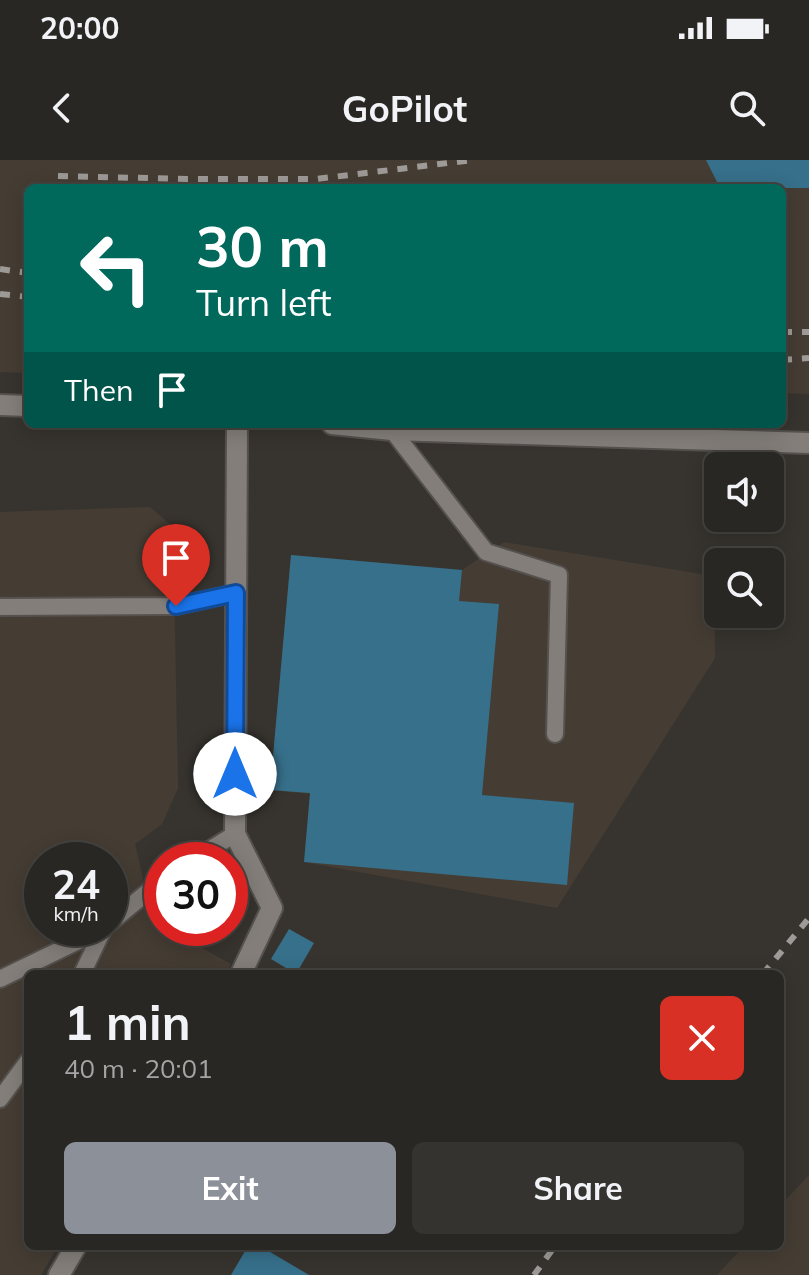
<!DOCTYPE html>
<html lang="en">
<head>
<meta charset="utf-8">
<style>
  body { margin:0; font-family:Mulish,sans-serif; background:#353330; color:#f1f3f6; height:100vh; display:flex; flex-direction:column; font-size:30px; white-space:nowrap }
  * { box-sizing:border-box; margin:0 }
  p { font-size:26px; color:#a5a5a6 }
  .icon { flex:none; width:44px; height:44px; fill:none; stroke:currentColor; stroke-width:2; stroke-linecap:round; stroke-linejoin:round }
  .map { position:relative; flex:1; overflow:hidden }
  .side { position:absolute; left:24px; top:810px; width:760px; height:280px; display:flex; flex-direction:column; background:#292723; border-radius:12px; box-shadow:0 4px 20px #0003,0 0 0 2px #454441 }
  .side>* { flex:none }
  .banner { position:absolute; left:24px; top:24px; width:762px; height:244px; border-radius:12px; box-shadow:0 4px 20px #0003,0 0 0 2px #454441; background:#00695c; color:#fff; overflow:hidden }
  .tools { position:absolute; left:704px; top:292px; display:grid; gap:16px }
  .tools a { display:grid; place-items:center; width:80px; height:80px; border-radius:12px; background:#292723; box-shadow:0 4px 20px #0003,0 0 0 2px #454441; font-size:40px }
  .speed { position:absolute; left:24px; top:682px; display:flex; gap:16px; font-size:40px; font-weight:700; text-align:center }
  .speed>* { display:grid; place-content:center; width:104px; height:104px; border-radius:50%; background:#292723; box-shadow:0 4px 20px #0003,0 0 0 2px #454441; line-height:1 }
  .speed small { font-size:20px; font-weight:400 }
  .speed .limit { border:12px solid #d22; background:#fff; color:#111 }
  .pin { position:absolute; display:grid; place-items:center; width:68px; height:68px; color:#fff; margin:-82px -34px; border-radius:50% 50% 50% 0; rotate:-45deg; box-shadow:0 0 8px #0007 }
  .pin .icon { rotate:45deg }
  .me { position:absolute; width:88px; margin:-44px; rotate:0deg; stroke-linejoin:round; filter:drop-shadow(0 0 6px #0008) }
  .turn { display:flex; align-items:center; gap:28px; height:168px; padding:0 40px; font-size:36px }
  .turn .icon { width:104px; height:104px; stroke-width:2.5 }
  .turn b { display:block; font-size:56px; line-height:68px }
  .then { display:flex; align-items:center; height:76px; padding:0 40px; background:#0003; gap:16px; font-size:30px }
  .round { display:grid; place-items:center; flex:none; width:84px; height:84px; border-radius:12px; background:#353330 }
  .summary { display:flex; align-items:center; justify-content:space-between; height:136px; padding:0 40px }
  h1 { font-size:48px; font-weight:700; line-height:60px }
  .button { display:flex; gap:16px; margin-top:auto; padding:16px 40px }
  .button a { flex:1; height:92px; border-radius:12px; background:#8c9099; color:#fff; font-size:32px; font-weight:700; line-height:92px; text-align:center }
  .button a+a { background:#353330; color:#f1f3f6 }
  .status { display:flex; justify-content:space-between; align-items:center; height:56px; padding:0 40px; background:#292723; direction:ltr }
  .status svg { height:22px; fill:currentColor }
  header { display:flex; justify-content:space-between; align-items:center; height:104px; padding:0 40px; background:#292723; font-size:36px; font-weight:700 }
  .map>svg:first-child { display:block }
  .built { fill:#453d34; fill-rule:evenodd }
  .building { fill:#37708b }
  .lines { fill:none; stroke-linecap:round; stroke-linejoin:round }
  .lane-casing { stroke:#55514e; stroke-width:20 }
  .street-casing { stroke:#55514e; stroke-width:24 }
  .secondary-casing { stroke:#55514e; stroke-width:24 }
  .lane { stroke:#837e79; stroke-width:16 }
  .street { stroke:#837e79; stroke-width:20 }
  .secondary { stroke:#837e79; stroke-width:20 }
  .rail { stroke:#9d9a97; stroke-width:6; stroke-dasharray:10 10; stroke-linecap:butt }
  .route-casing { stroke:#114b97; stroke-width:20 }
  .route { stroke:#1a73e8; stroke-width:14 }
</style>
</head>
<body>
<div class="status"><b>20:00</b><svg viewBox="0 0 49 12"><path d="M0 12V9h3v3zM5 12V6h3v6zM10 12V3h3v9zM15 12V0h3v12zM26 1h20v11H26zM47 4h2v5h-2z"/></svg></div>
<header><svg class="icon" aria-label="back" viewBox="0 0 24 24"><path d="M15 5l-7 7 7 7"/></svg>GoPilot<svg class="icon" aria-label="search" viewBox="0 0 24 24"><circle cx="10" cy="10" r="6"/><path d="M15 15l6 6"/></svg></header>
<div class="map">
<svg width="809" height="1115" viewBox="0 0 809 1115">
  <rect width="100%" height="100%" fill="#37342f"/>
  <g class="built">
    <polygon points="0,0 809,0 809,234 782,233 782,28 28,28 28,213 0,212"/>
    <path d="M150 347 173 367 178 628 162 664 135 684 146 731 162 768H166L231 804 226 814H28V1086H58L41 1115H0V352ZM42 700H110V768H42Z"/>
    <polygon points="504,382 714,416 715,498 557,748 304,702 310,634 270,630 291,395 462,410"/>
    <polygon points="809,1015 809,1115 717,1115 744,1086 780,1086 780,1046"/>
  </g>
  <g class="building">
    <polygon points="706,0 809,0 809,28 720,28"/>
    <polygon points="291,395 462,410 459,441 499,444 482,635 574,643 567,725 304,702 310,633 270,630"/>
    <polygon points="289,769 314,783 296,814 271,799"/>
    <polygon points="248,1086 260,1086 309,1115 231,1115"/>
  </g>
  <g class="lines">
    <g class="lane-casing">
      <g id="lane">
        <polyline points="392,270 486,392 559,415 555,574"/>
        <polyline points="0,447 176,446 236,433"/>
        <polyline points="193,700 235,674"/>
        <polyline points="110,763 162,720"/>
        <polyline points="82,814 104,768"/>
        <polyline points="0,819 105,768"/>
        <polyline points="0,939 28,901"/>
      </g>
    </g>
    <g class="street-casing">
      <g id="street">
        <polyline points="237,264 235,674 272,748 241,814"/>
        <polyline points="59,1115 76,1086"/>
      </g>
    </g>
    <g class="secondary-casing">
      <g id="secondary">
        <polyline points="0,245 28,246"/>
        <polyline points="332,264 392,270 809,283"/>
      </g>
    </g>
    <use href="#lane" class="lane"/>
    <use href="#street" class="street"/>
    <use href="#secondary" class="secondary"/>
    <g class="rail">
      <polyline points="58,16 187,19 316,19 473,0"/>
      <polyline points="0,109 28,113"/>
      <polyline points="0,134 28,137"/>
      <polyline points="782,172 809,172"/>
      <polyline points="782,200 809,198"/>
      <polyline points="763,814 809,758"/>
      <polyline points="534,1115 555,1086"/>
    </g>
  </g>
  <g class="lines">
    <g class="route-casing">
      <polyline id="route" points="176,446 236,433 235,614"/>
    </g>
    <use href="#route" class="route"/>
  </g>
</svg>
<div class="tools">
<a><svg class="icon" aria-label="sound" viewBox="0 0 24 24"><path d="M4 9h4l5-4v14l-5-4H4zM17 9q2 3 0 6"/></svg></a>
<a><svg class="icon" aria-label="search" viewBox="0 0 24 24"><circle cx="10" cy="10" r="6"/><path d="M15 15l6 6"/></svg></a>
</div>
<div class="speed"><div>24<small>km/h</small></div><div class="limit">30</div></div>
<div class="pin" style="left:176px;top:446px;background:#d93025"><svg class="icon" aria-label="arrive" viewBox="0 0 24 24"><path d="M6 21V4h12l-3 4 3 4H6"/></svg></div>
<svg class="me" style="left:235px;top:614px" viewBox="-20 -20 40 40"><circle r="19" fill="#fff"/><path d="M0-13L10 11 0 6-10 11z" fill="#1a73e8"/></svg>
<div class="banner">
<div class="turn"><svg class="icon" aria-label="left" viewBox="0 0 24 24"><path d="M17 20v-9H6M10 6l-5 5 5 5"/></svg><div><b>30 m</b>Turn left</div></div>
<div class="then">Then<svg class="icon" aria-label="arrive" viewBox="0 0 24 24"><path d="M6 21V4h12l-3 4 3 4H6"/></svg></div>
</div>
<section class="side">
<div class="summary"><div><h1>1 min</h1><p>40 m · 20:01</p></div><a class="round" style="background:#d93025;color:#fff"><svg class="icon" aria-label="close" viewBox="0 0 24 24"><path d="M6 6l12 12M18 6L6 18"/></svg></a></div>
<div class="button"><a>Exit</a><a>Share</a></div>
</section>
</div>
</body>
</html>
